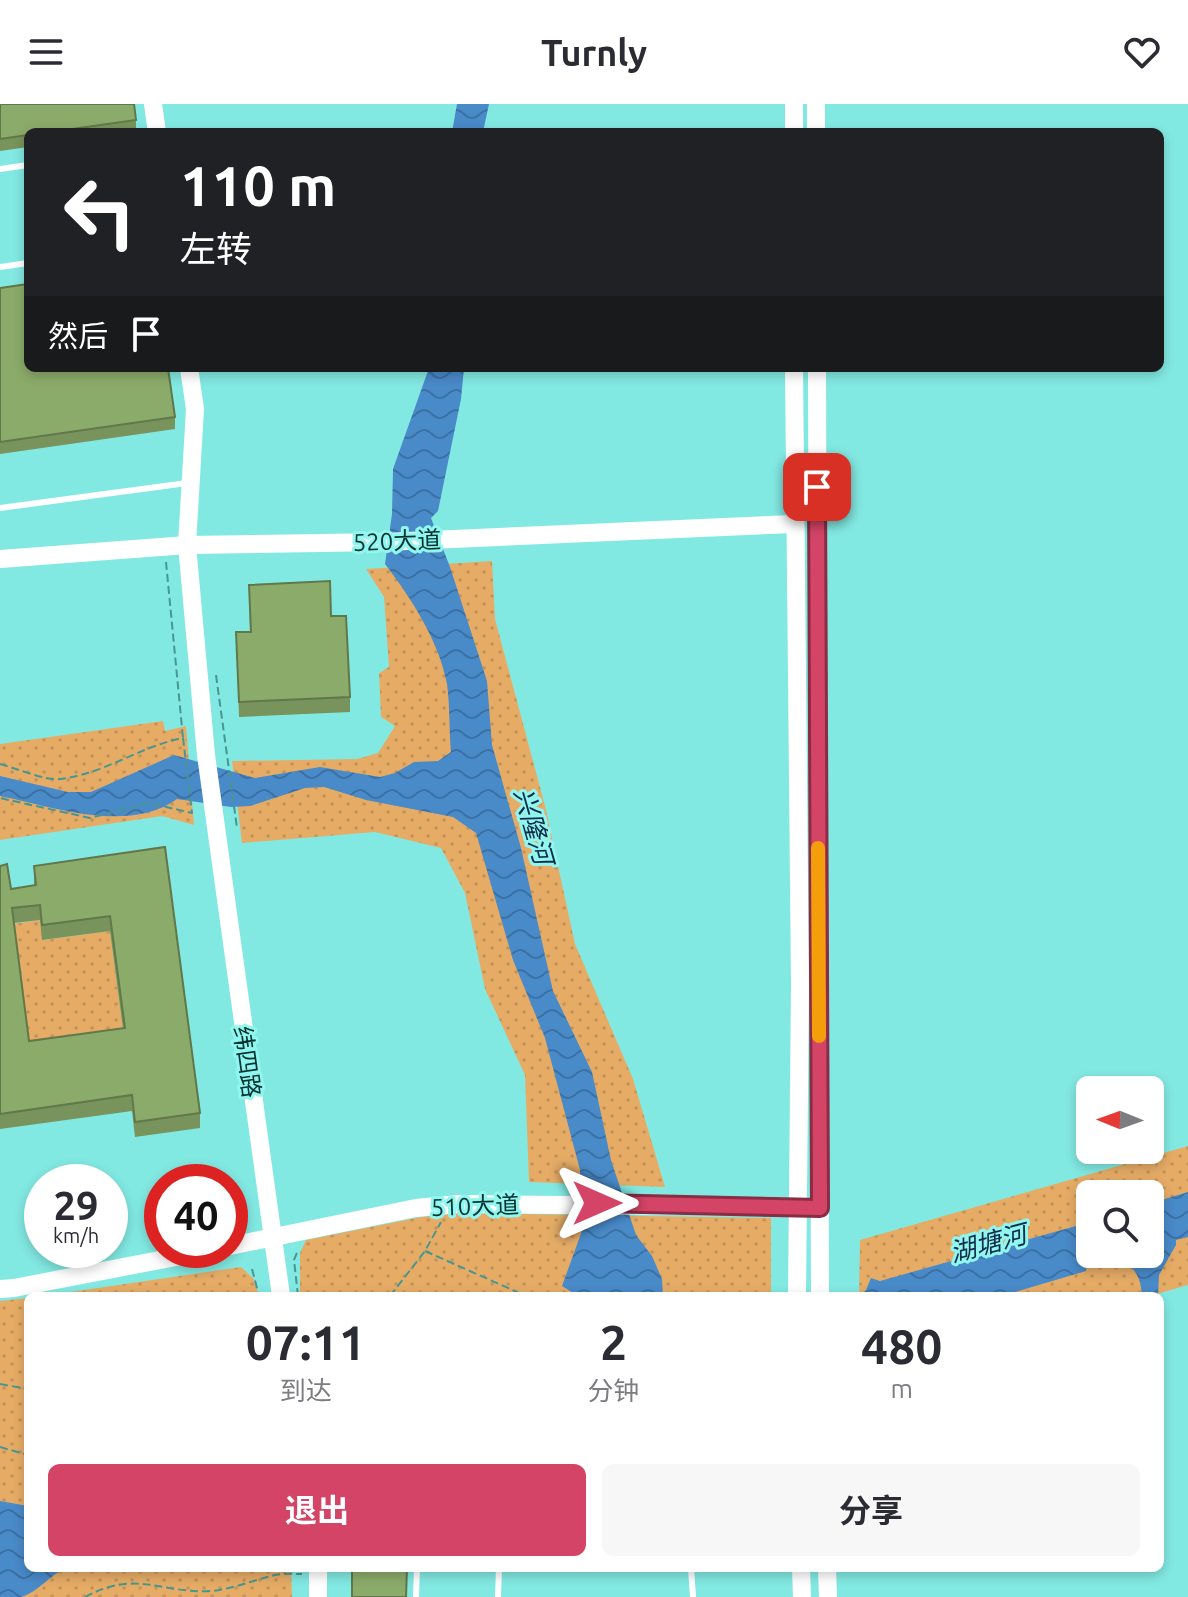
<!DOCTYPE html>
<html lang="zh">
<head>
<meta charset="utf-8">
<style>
  body { margin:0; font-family:Ubuntu,"Noto Sans SC",sans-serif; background:#f7f7f7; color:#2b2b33; height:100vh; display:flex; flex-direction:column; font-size:30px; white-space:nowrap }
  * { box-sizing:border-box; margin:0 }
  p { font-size:26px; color:#7c7c81 }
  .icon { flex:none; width:44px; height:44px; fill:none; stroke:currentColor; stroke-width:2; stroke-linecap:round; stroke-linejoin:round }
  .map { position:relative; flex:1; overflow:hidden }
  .details { position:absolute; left:24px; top:1188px; width:1140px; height:280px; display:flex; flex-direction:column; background:#fff; border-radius:12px; box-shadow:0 4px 12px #0003 }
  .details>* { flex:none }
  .guide { position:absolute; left:24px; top:24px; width:1140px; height:244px; border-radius:12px; box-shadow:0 4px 12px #0003; background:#202124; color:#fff; overflow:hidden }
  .needle { width:52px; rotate:271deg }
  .fabs { position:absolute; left:1076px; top:972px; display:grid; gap:16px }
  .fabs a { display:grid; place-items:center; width:88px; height:88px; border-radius:12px; background:#fff; box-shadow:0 4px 12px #0003; font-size:40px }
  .speed { position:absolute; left:24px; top:1060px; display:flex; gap:16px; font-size:40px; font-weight:700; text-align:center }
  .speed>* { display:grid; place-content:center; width:104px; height:104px; border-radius:50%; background:#fff; box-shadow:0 4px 12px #0003; line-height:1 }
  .speed small { font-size:20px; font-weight:400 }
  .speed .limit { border:12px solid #d22; background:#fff; color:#111 }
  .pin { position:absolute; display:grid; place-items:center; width:68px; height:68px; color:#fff; margin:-34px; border-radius:16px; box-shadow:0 4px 12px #0006 }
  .me { position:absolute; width:88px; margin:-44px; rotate:90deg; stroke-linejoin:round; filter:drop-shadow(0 0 6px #0008) }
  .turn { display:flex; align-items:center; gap:28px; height:168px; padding:0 24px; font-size:36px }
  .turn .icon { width:104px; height:104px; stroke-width:2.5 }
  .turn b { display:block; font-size:56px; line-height:68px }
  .then { display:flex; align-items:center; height:76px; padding:0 24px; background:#0003; gap:16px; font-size:30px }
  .eta { display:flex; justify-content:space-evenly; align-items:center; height:136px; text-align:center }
  .eta b { font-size:48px; font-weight:700; line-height:56px }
  .button { display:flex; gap:16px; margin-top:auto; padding:16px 24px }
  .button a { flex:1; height:92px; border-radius:12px; background:#d44467; color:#fff; font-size:32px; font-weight:700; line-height:92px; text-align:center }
  .button a+a { background:#f7f7f7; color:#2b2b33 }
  header { display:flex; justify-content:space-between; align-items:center; height:104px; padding:0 24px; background:#fff; font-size:36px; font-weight:700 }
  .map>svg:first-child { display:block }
  .green { fill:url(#green-dots); fill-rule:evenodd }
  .water { fill:url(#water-waves) }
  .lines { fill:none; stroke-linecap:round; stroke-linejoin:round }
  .path { stroke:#489691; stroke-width:2; stroke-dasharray:8 4; stroke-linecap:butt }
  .lane { stroke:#fff; stroke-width:6 }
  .secondary { stroke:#fff; stroke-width:18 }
  .wall { fill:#78935b; fill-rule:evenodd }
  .building { fill:#8bab6a; stroke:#61784a; stroke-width:2; fill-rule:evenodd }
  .route-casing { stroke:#8a2c43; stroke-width:20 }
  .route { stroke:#d44467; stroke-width:14 }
  .slow { stroke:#f59e0b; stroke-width:14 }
  .labels { text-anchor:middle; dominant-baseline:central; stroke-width:6; stroke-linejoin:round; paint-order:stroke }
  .street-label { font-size:24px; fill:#033331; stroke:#90f6ef }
  .water-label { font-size:26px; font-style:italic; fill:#122d48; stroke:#90f6ef }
</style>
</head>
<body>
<header><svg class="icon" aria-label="menu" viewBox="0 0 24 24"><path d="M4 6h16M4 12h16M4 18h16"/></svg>Turnly<svg class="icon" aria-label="heart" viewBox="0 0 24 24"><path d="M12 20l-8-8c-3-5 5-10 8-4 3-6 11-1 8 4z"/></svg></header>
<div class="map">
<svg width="1188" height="1493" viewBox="0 0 1188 1493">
  <defs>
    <pattern id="green-dots" width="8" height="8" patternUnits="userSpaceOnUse" patternTransform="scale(2)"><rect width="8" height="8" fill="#e6ac66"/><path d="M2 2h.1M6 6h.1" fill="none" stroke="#c49459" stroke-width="1.8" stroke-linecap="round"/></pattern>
    <pattern id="water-waves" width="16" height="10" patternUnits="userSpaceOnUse" patternTransform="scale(2)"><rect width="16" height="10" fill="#498ac9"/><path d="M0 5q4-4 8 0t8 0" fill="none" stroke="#3b71a4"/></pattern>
  </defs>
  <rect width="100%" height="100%" fill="#82e9e2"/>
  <g class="green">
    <polygon points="492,457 495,515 545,702 575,840 633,975 665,1083 529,1078 525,971 485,885 465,789 441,744 375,728 242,739 232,657 357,655 378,649 395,622 381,613 379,569 389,563 384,493 366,465"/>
    <polygon points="163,617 165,627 186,622 194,721 162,712 0,736 0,640"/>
    <polygon points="40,816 43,836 110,827 125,940 29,952 12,820"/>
    <path d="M1188 1042V1181L1150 1192H859L860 1136ZM1090 1090H1150V1150H1090Z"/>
    <polygon points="461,1109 771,1114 771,1192 300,1192 300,1149 306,1136 421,1113"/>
    <polygon points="241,1163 254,1175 259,1192 43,1192"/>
    <polygon points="28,1194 28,1464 291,1464 292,1493 0,1493 0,1197"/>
  </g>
  <g class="water">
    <polygon points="457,0 489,0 483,28 452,28"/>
    <path d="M429 264H464L461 295 438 407 431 414 450 463 487 577 492 641 521 744 553 887 592 968 611 1056 636 1131 652 1152 662 1175 663 1192H578L562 1182 583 1124 580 1066 545 934 513 856 476 729 453 713 366 696 324 683 305 684 250 702 231 703 177 695C127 730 54 703 0 692V672L68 688H91L174 651 255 674 320 663 380 673 395 669 414 658 438 657 451 648C449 626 450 602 447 580 439 537 411 494 385 460L392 410 393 365Z"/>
    <path d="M1188 1088V1133L1176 1136V1141L1159 1171 1158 1192H1142C1140 1155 1116 1152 1087 1162L1086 1167 1002 1192H858L866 1186 871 1174 880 1177 1090 1118V1150H1150V1106L1158 1097Z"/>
    <path d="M0 1397 28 1402V1464H67C50 1470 39 1488 21 1493 15 1493 6 1493 0 1493Z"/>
  </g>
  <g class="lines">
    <g class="path">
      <polyline points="166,458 183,634"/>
      <polyline points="216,571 237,724"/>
      <path d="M0 660C15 664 46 677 60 675 104 670 141 642 183 634L192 709 149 699 90 714 0 694"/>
      <polyline points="425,1147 526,1192"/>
      <polyline points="252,1165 259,1192"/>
      <polyline points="298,1192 294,1156 298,1146"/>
      <polyline points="390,1192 425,1147 441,1118"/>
      <polyline points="0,1280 28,1285"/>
      <polyline points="0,1343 28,1351"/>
      <path d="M85 1493C137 1465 161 1490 211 1487 232 1485 251 1477 271 1472 281 1469 292 1470 302 1470"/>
    </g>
    <g class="lane">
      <polyline points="0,65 28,61"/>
      <polyline points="0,163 28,159"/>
      <polyline points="0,404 187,379"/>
      <polyline points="691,1464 693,1493"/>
      <polyline points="416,1493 417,1464"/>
      <polyline points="498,1493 499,1464"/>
    </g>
    <g class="secondary">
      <polyline points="153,0 157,28"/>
      <polyline points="816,0 816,28"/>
      <polyline points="794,28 794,0"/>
      <polyline points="189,264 195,305 187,441 206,651 281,1192"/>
      <polyline points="794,264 800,881 797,1192"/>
      <polyline points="817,264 820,1192"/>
      <polyline points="0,455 187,441 384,438 793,420"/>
      <polyline points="230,1142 416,1104 458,1100 807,1103"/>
      <polyline points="0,1185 14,1184 212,1146"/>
      <polyline points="318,1464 318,1493"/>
      <polyline points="801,1464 802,1493"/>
      <polyline points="827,1464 828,1493"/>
    </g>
  </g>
  <g class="wall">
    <polygon points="0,0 136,16 136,28 28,28 28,43 0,47"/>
    <polygon points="0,184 175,313 175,325 0,350"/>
    <polygon points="249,481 350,593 350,608 239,613 236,528 250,528"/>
    <path d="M165 743 200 1009V1024L135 1033 132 1007 0 1025V762L11 785 34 782V762ZM40 816 42 836 110 827 123 925 29 937 14 819Z"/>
  </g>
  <g class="building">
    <polygon points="0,0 134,0 136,16 51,28 28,28 28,31 0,35"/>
    <polygon points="28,180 28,264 168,264 175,313 0,338 0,184"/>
    <polygon points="330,477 331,512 346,512 350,593 239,598 236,528 251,528 249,481"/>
    <path d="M165 743 200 1009 135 1018 132 991 0 1010V762L7 760 11 785 36 781 34 762ZM40 801 42 821 110 812 125 924 29 937 12 804Z"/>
    <polygon points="352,1464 407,1464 406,1493 352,1493"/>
  </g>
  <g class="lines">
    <g class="route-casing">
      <polyline id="route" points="597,1099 820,1104 817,383"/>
    </g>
    <use href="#route" class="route"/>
    <polyline class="slow" points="818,744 819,932"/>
  </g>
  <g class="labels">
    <g class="street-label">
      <text transform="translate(397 437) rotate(-2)">520大道</text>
      <text transform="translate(247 958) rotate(82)">纬四路</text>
      <text transform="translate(475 1102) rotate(-2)">510大道</text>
    </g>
    <g class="water-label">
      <text transform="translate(534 722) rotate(74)">兴隆河</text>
      <text transform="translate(988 1139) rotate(-15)">湖塘河</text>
    </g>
  </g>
</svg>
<div class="fabs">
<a><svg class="needle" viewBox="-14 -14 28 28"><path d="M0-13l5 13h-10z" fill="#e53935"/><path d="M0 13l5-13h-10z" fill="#7c7c81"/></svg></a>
<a><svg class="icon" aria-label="search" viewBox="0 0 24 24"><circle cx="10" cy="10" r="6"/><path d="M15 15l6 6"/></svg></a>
</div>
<div class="speed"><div>29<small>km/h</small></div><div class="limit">40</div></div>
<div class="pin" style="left:817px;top:383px;background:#d93025"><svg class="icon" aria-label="arrive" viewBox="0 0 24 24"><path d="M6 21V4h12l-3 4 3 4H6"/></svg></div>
<svg class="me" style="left:597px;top:1099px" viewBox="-20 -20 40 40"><path d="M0-17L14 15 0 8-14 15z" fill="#d44467" stroke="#fff" stroke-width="4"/></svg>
<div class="guide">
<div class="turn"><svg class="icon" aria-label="left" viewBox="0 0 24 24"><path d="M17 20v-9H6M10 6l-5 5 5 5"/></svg><div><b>110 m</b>左转</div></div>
<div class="then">然后<svg class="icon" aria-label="arrive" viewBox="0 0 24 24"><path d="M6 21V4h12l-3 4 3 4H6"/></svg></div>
</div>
<section class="details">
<div class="eta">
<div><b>07:11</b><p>到达</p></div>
<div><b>2</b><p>分钟</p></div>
<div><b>480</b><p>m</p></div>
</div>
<div class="button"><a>退出</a><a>分享</a></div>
</section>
</div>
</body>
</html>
